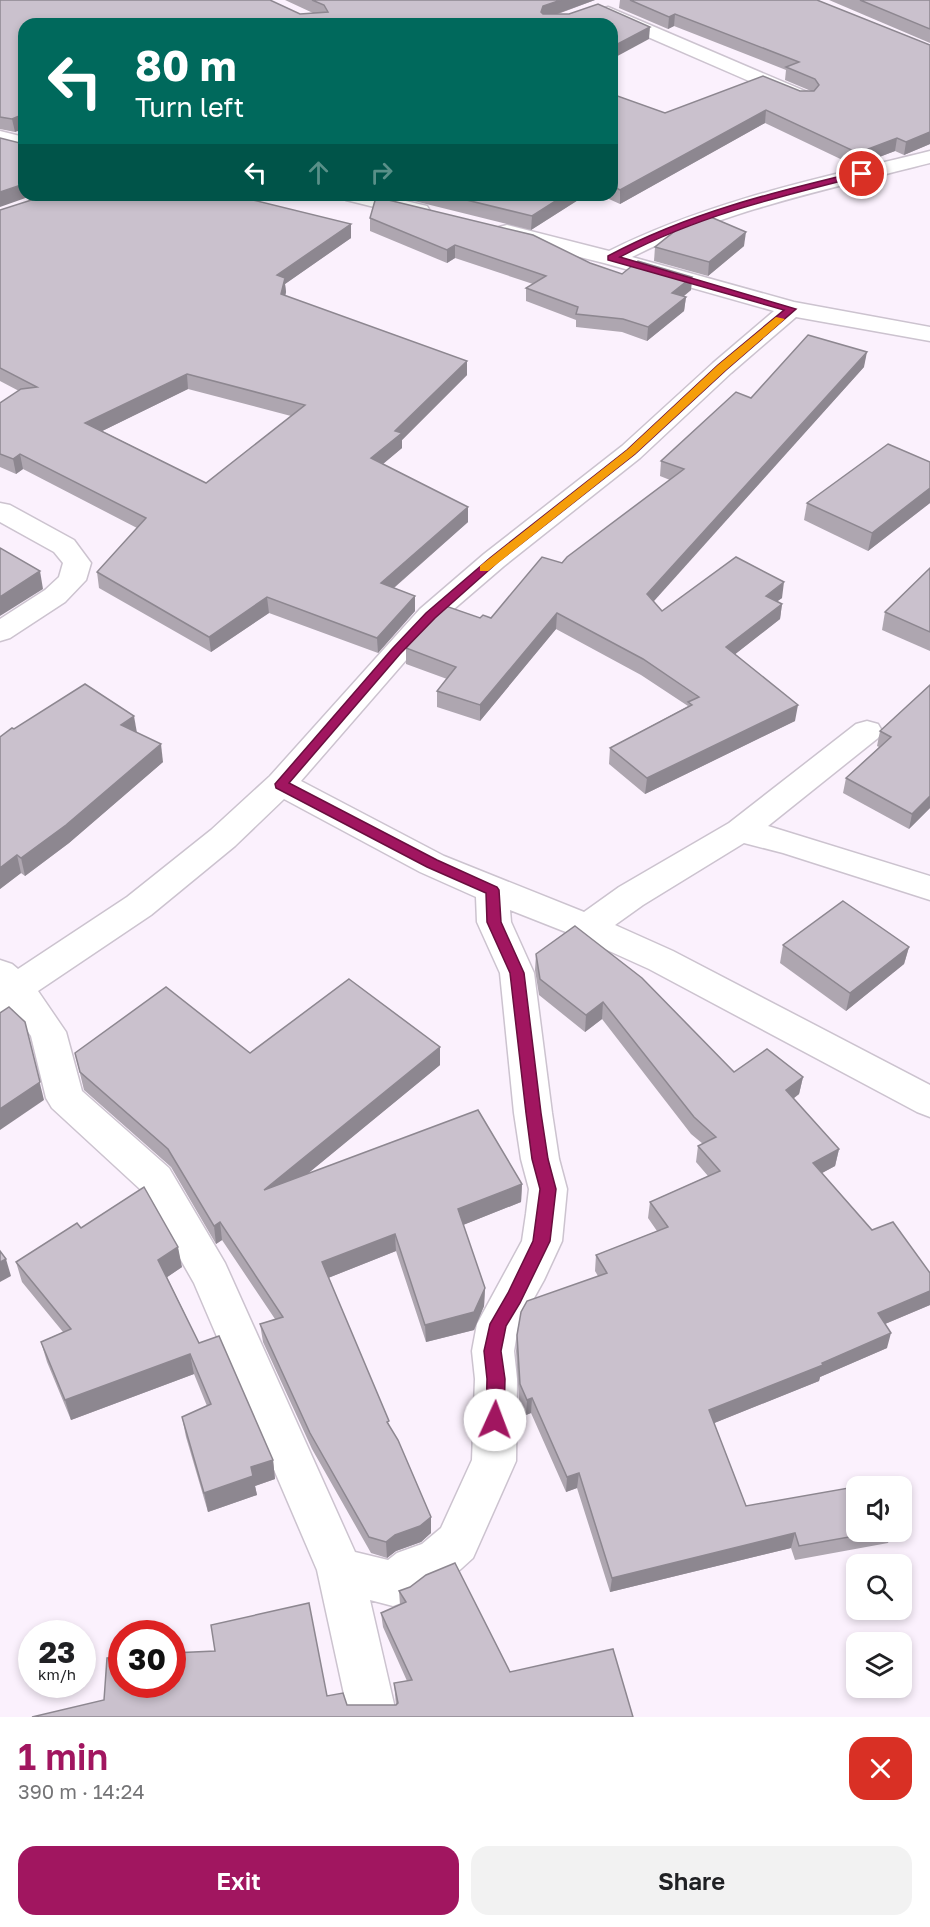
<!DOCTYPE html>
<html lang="en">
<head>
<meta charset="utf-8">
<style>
  body { margin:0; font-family:"Golos Text",sans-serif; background:#f2f2f2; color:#202124; height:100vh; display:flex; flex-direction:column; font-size:22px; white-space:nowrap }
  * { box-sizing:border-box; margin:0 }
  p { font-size:20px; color:#757577 }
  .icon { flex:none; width:33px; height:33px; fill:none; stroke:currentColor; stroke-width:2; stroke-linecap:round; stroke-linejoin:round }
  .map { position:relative; height:1717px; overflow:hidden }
  .side { display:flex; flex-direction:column; background:#fff; flex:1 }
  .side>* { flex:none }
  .guide { position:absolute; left:18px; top:18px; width:600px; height:183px; border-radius:18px; box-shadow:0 3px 9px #0003; background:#00695c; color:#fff; overflow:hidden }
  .fabs { position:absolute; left:846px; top:1476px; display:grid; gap:12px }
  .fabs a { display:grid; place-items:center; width:66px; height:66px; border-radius:12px; background:#fff; box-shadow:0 3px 9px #0003; font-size:30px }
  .speed { position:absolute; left:18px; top:1620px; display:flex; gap:12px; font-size:30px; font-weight:700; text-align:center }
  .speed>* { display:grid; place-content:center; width:78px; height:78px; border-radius:50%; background:#fff; box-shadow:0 3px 9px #0003; line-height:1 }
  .speed small { font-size:15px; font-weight:400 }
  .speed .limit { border:9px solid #d22; background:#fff; color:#111 }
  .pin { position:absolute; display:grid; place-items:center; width:51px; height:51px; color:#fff; margin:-26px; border:3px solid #fff; border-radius:50%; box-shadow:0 2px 6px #0007 }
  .me { position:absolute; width:66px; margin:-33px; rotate:2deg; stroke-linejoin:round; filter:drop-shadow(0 0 4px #0008) }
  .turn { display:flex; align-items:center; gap:21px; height:126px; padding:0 18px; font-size:27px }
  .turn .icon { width:78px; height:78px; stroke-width:2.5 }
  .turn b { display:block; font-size:42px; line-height:51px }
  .lanes { display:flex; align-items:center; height:57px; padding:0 18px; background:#0003; justify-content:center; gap:30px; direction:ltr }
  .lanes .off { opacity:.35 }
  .round { display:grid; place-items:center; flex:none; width:63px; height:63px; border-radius:18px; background:#f2f2f2 }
  .head { display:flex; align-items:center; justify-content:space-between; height:102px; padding:0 18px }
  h1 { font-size:36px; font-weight:600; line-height:45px; color:#a11660 }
  .button { display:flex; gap:12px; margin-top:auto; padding:12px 18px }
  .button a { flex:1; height:69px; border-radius:18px; background:#a11660; color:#fff; font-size:24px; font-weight:600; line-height:69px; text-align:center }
  .button a+a { background:#f2f2f2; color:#202124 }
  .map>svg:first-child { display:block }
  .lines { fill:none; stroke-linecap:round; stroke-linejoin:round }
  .minor-casing { stroke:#ccc3cf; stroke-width:3 }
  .minor { fill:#fff; fill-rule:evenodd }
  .wall { fill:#aea6b0; fill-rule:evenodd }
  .shaded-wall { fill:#8d8790 }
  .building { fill:#cac1cd; stroke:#8d8790; stroke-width:1.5; fill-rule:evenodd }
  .route { fill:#a11660; stroke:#690e3e; stroke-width:1.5 }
  .slow { fill:#f59e0b }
</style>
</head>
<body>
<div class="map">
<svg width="930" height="1717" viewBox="0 0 930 1717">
  <rect width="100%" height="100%" fill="#fbf1fd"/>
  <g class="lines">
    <g class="minor-casing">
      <g id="minor">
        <polygon points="608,7 807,92 810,96 807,100 793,100 602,17 599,13 602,9"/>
        <polygon points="0,131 24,137 24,149 0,143"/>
        <path d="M930 151V163C829 189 726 210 632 257L794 302 930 327V341L796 317 731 373 640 458 504 566 440 621 301 781 444 856 584 912 619 887 729 823 856 724 867 721 878 724 882 731 878 738 768 826 930 876V900L783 853 744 843 643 905 615 925 673 951 930 1085V1117L917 1112 649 969 576 936 510 910 511 922 534 973 552 1113 559 1159 567 1189 562 1241 544 1280 518 1327 514 1351 517 1379 516 1461 473 1558 451 1578 425 1588 409 1600 393 1606 370 1600 397 1717H349L317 1570 194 1283 141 1190 52 1108 46 1098 31 1036 12 1009 0 1012V960L12 964 18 969 127 897 211 830 270 776 420 609 484 554 622 446 713 363 774 311 604 263 499 237 496 232 499 227 507 225 609 251C711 200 821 178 930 151ZM284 799 420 872 476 897 477 922 500 973 514 1113 521 1159 529 1189 526 1214 522 1241 477 1324 472 1351 475 1379 472 1460 441 1528 422 1544 397 1553 388 1560 355 1552 225 1263 169 1168 82 1091 66 1032 38 991 151 915 235 846Z"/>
        <polygon points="343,195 380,195 427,206 430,211 427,216 419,218 346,200"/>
        <polygon points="0,503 10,505 74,540 91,563 86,580 65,602 10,638 0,641 0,619 45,590 59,577 63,563 54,552 0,522"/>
      </g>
    </g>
    <use href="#minor" class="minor"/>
  </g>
  <g class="wall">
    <polygon points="0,0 300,14 313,13 285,0 595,0 558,14 649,39 24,24 15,132 0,129"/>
    <polygon points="620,0 817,0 930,45 930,144 904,155 895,151 853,167 853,165 765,123 620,204 600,195 612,195 612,94 665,113 800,91 811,91 785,80 786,70 674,26 668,29 619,8"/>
    <polygon points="829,0 930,0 930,43"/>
    <polygon points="390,195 586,195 531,230"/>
    <path d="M0 210 351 224V238L285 284 286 292 285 296 467 375 402 440V448L383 464 468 522 394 588 415 596V611L378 653 269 613 211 652 99 588 97 572 137 528 23 469 16 474 0 467V403L19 391 0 381ZM188 389 291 416 206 483 102 431Z"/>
    <polygon points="370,218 590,263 622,274 692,277 691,290 683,297 686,297 684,311 647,341 622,332 576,327 576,320 526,301 526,288 533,284 455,258 447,263 370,231"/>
    <polygon points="744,246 708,276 654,261 655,247"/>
    <polygon points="864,367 653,601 662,611 782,598 777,601 782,604 780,619 735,654 795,721 645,794 609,764 610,748 688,706 641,675 556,629 480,721 437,707 437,691 447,679 406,664 406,648 480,618 491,618 670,480 660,476 661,461 751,398"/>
    <polygon points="930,462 930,503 868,551 804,520 807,503"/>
    <polygon points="930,568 930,651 882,630 885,612"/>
    <polygon points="930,685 930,808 909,829 843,793 846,778 879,747 877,746 880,731"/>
    <polygon points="14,729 137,733 163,762 69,843 25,876 21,873 0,889"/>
    <polygon points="783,945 909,947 904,964 846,1011 780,963"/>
    <polygon points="536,954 734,1072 803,1077 799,1094 793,1099 839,1149 835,1166 822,1173 872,1230 930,1273 930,1305 885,1324 887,1348 820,1377 819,1381 714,1423 746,1506 856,1532 892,1532 888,1543 795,1560 791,1548 610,1592 577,1488 566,1492 531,1413 526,1415 519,1400 516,1351 517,1335 598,1276 595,1271 596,1255 657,1231 648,1218 650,1202 708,1176 696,1162 698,1146 703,1144 691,1134 602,1019 585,1032 539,995 535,970"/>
    <polygon points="75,1053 250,1053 440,1065 308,1173 522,1184 521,1202 463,1225 485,1288 484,1306 474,1330 426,1342 396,1251 328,1278 390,1427 431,1533 421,1542 396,1551 387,1558 371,1553 312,1449 263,1342 260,1324 275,1319 222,1240 216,1244 171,1167 84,1090"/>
    <polygon points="81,1228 182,1267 167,1277 199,1343 273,1460 275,1479 255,1486 257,1495 208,1512 186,1437 182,1417 207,1406 194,1374 71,1420 47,1362 41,1342 63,1332 22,1282 16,1262"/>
    <polygon points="399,1591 510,1672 633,1717 32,1717 327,1696 347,1705 396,1705 394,1683 407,1681 383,1627 381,1613 400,1605"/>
  </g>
  <g class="shaded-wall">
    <polygon points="561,0 595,0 543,19 541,12 543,6"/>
    <polygon points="675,14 674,26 668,29 669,17"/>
    <polygon points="650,27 649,39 612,59 612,47"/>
    <polygon points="766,110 765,123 620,204 620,190"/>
    <polygon points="24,114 24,129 15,132 12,119"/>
    <polygon points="930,132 930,144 904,155 906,142"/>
    <polygon points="897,138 895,151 853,167 855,154"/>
    <polygon points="24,184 24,195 34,195 0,207 0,192"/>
    <polygon points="565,195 586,195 531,230 532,216"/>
    <polygon points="351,224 351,238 285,284 286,292 282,309 277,275"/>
    <polygon points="746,232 744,246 708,276 709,262"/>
    <polygon points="455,245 455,258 447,263 447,250"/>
    <polygon points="692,277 691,290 671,306 672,293"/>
    <polygon points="686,297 684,311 647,341 648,327"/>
    <polygon points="867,352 864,367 646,610 647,594"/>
    <polygon points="467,361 467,375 402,440 402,448 372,473 371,458 395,431"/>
    <polygon points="187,374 188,389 88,438 85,423"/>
    <polygon points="20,454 23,469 16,474 13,459"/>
    <polygon points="930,488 930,503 868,551 872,533"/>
    <polygon points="468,507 468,522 381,599 381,583"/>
    <polygon points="40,571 43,589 0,616 0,597"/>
    <polygon points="784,582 782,598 764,611 766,596"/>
    <polygon points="415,596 415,611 378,653 377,638"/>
    <polygon points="267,597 269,613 211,652 209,637"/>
    <polygon points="782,604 780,619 724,663 726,647"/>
    <polygon points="557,613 556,629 480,721 480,705"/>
    <polygon points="798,705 795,721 645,794 647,778"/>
    <polygon points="134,716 137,733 121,725"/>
    <polygon points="161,744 163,762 69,843 25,876 21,858"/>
    <polygon points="930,796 930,808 909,829 912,814"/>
    <polygon points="17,855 21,873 0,889 0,868"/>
    <polygon points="909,947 904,964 846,1011 850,993"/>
    <polygon points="603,1002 602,1019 585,1032 586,1015"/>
    <polygon points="25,1022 44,1100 0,1130 0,1109"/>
    <polygon points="440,1047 440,1065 266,1208 264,1190"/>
    <polygon points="803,1077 799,1094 782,1107 786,1090"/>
    <polygon points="839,1149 835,1166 809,1180 813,1163"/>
    <polygon points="522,1184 521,1202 458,1227 458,1209"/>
    <polygon points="220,1222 222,1240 216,1244 214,1226"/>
    <polygon points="395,1234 396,1251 323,1280 322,1262"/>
    <polygon points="178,1247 182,1267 163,1280 158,1260"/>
    <polygon points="6,1259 11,1276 0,1282 0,1262"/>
    <polygon points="485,1288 484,1306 474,1330 426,1342 425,1325"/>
    <polygon points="930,1291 930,1305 873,1329 878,1313"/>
    <polygon points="891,1333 887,1348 820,1377 819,1381 707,1426 709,1410"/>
    <polygon points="190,1354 194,1374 71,1420 65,1400"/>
    <polygon points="532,1398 531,1413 526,1415 527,1400"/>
    <polygon points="273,1460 275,1479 255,1486 257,1495 208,1512 204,1493 251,1467"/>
    <polygon points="579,1473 577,1488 566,1492 567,1477"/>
    <polygon points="431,1517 431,1533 421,1542 396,1551 387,1558 386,1542 395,1535"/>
    <polygon points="795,1533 791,1548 610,1592 612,1578"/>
  </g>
  <g class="building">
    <polygon points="0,0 270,0 300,14 328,12 324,5 312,0 561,0 543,6 541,12 543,14 569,14 598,4 650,27 612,47 612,24 24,24 24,114 12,119 0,117"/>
    <polygon points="630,0 817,0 930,45 930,132 906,142 897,138 855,154 856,152 766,110 620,190 612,186 612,94 665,113 763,76 800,91 814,91 819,85 815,79 786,67 799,62 675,14 669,17"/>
    <polygon points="860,0 930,0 930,29"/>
    <polygon points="0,138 24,144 24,184 0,192"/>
    <path d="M47 195H233L351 224 277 275 285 278 281 294 467 361 395 431 402 433 371 458 468 507 381 583 415 596 377 638 267 597 209 637 97 572 146 518 20 454 13 459 0 454V403L21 389 37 387 0 368V210ZM187 374 305 405 206 483 85 423Z"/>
    <polygon points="446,195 565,195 532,216"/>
    <polygon points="376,197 533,235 590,263 622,274 638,261 692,277 672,293 686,297 648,327 623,319 576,314 578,307 526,288 546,276 455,245 447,250 370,218"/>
    <polygon points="706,215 746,232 709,262 655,247 685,223"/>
    <polygon points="808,335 867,352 647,594 662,611 736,557 784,582 766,596 782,604 726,647 798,705 647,778 610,748 692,705 688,702 699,697 643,659 557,613 480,705 437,691 456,667 406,648 441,607 443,605 480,618 483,615 491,618 542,557 562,563 567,557 684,469 661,461 736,392 751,398"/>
    <polygon points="888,444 930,462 930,488 872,533 807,503"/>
    <polygon points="0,548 40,571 0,597"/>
    <polygon points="930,568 930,632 885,612"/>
    <polygon points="85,684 134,716 121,725 161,744 66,825 21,858 17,855 0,868 0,737 12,728 14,729"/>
    <polygon points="930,685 930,796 912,814 846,778 891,737 880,731"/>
    <polygon points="843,901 909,947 850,993 783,945"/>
    <polygon points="575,926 642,978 734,1072 767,1049 803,1077 786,1090 839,1149 813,1163 872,1230 893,1222 930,1273 930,1291 878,1313 891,1333 822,1363 823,1365 709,1410 746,1506 877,1483 878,1486 856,1486 856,1532 877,1532 799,1546 795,1533 612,1578 579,1473 567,1477 532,1398 527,1400 520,1384 517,1335 521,1312 527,1301 607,1273 596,1255 668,1227 650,1202 720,1171 698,1146 716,1137 694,1117 603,1002 586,1015 540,979 536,954"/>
    <polygon points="349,979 440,1047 264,1190 478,1110 522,1184 458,1209 485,1288 474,1312 425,1325 395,1234 322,1262 389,1421 387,1422 398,1440 431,1517 420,1526 395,1535 386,1542 369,1537 310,1433 260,1324 283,1317 220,1222 214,1226 168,1149 80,1072 75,1053 166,987 250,1053"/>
    <polygon points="9,1007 25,1022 40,1082 0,1109 0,1013"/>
    <polygon points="144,1187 178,1247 158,1260 199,1343 219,1336 273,1460 251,1467 253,1476 204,1493 182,1417 211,1404 190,1354 65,1400 41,1342 71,1329 16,1262 77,1223 81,1228"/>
    <polygon points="0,1251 6,1259 0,1262"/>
    <polygon points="455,1563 510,1672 613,1649 633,1717 32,1717 104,1700 107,1658 122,1657 122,1684 172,1684 172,1653 215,1651 211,1625 309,1603 327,1696 343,1693 347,1705 396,1705 398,1703 394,1683 412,1680 381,1613 406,1602 399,1591 410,1587 426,1575"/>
  </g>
  <path class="route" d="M862 171 865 172V175C781 196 697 216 620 257L796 309 726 370 635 454 498 562 435 618 400 654 289 783 437 860 497 887 499 890 501 922 524 973 541 1113 548 1159 556 1189 550 1241 520 1303 506 1326 501 1351 505 1379 504 1420 501 1426 495 1428 489 1426 486 1420 487 1379 484 1351 490 1324 508 1293 533 1241 540 1189 532 1159 526 1113 510 973 487 922 486 893 427 867 276 788 275 784 392 649 426 613 490 558 627 450 718 365 784 310 608 260V256C688 213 774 192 862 171Z"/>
  <polygon class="slow" points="776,317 785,319 726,370 635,454 488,571 480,571 480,566 627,450 718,365"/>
</svg>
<div class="fabs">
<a><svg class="icon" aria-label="sound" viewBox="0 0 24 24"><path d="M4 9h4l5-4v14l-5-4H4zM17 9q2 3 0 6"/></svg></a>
<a><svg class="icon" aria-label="search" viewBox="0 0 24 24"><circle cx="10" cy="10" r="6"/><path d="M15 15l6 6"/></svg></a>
<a><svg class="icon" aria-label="layers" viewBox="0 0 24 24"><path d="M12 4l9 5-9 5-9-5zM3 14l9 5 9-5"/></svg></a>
</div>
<div class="speed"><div>23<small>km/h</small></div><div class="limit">30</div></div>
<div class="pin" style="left:862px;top:174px;background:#d93025"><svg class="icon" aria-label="arrive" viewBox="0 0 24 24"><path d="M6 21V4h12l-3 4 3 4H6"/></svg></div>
<svg class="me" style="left:495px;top:1420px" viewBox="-20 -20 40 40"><circle r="19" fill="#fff"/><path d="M0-13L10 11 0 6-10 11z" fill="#a11660"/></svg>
<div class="guide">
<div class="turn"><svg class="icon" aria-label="left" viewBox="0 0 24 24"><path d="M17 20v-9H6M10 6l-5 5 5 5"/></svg><div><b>80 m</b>Turn left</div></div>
<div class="lanes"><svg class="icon" aria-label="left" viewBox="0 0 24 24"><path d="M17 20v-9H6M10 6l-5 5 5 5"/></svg><svg class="icon off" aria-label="ahead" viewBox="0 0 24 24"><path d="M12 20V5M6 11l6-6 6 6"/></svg><svg class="icon off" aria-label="right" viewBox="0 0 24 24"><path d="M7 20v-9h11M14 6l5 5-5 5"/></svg></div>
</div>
</div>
<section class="side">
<div class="head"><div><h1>1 min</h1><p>390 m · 14:24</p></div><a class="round" style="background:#d93025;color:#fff"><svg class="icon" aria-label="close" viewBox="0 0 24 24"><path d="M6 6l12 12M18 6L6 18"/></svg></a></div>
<div class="button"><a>Exit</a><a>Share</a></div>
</section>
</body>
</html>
